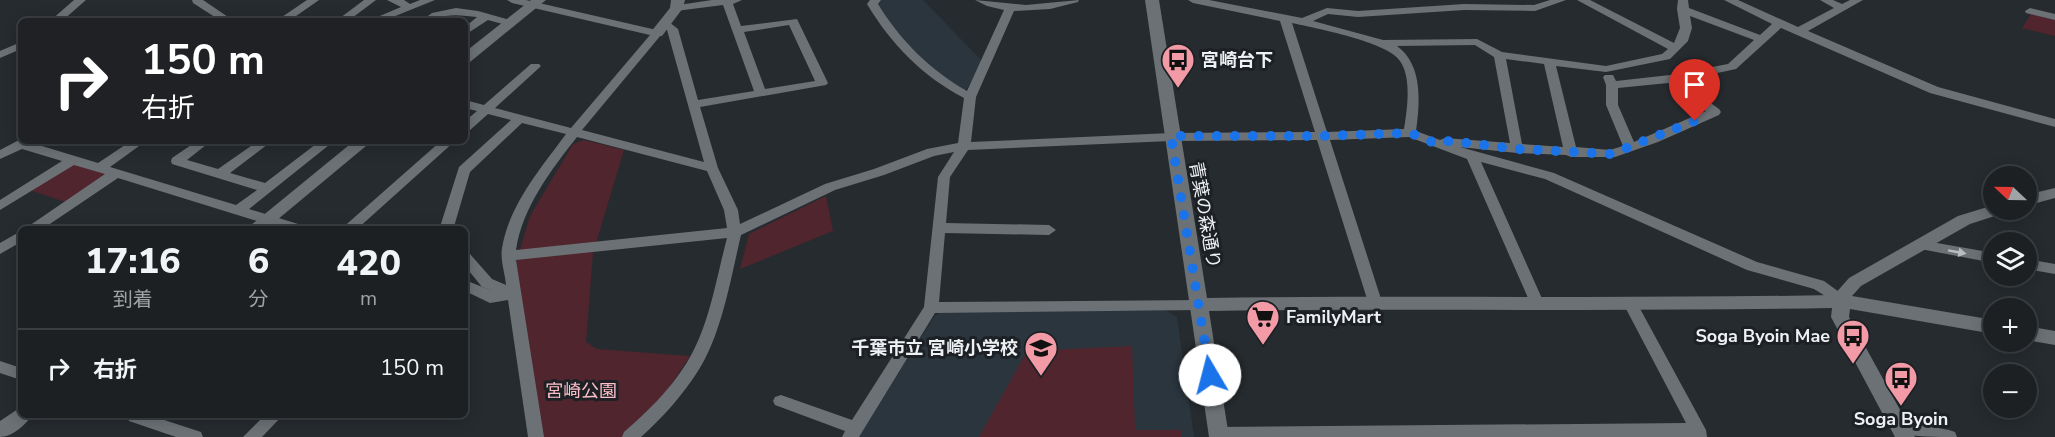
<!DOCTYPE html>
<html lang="ja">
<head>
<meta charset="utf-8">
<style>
  body { margin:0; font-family:"Nunito Sans","Noto Sans JP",sans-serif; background:#25282b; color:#f1f3f6; height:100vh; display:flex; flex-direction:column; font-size:22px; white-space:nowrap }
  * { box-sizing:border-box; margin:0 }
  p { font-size:20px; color:#a0a3a6 }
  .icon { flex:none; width:33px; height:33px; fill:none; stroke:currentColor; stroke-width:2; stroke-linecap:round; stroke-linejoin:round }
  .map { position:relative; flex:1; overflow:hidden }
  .sheet { position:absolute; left:18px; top:226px; width:450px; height:192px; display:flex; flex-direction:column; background:#1c2023; border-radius:9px; box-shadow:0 3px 15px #0003,0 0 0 2px #3a3e41 }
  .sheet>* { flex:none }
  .top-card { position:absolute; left:18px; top:18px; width:450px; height:126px; border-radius:9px; box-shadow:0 3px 15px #0003,0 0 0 2px #3a3e41; background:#202124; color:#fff; overflow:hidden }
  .needle { width:39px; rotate:292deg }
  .fabs { position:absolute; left:1983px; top:166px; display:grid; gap:12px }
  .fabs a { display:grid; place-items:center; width:54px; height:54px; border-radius:50%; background:#1c2023; box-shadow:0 3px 15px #0003,0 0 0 2px #3a3e41; font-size:30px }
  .pin { position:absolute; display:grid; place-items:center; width:51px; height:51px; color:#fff; margin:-62px -26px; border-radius:50% 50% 50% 0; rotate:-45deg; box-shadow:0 0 6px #0007 }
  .pin .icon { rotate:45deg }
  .me { position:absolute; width:66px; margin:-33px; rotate:352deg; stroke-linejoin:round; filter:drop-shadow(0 0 4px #0008) }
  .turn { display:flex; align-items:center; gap:21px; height:126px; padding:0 24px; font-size:27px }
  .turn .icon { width:78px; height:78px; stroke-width:2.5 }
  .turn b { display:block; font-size:42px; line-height:51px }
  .eta { display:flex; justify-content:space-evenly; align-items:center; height:102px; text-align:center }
  .eta b { font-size:36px; font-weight:800; line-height:42px }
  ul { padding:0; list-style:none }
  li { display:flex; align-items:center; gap:18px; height:78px; padding:0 24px; border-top:2px solid #3a3e41 }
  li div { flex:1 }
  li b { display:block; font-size:22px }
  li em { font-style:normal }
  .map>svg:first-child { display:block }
  .built { fill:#2b353d }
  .green { fill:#50252d }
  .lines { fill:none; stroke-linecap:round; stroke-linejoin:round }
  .minor { fill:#6c7175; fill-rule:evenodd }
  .tertiary { fill:#6c7175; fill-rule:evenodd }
  .oneway { fill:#babec1 }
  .route { stroke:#1a73e8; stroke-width:10; stroke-dasharray:0 18 }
  .labels { text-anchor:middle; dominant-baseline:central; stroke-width:6; stroke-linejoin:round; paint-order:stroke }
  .poi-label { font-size:18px; font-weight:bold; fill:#eef1f3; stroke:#1d2125; text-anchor:start }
  .street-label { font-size:18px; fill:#eef1f3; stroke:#1d2125 }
  .park-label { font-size:18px; fill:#febec7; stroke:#1d2125 }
</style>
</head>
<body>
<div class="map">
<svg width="2055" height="437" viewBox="0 0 2055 437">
  <rect width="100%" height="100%" fill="#262b2f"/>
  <g class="built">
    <polygon points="881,0 923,0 982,61 967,89 960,91 942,79 899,37 878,5"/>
    <polygon points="941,311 1167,311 1177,317 1194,437 858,437 934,317"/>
  </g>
  <g class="green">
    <polygon points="2031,14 2055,20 2055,36 2022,28"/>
    <polygon points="584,140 624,150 593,253 586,342 597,349 690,356 653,412 624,437 539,437 516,263 530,216 573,144"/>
    <polygon points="74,162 109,173 65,202 30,190"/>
    <polygon points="826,196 833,231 740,269 749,234"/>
    <polygon points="1132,346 1135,430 1181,430 1182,437 979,437 1027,351"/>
  </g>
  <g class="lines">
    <g class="minor">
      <polygon points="74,0 86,0 62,21 50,21"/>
      <polygon points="192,0 203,0 234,21 221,21 193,3"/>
      <polygon points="307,0 319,0 289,21 276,21"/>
      <polygon points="364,0 376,0 348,21 336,21"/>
      <polygon points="387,0 404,0 410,4 420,0 435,0 383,21 368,21 401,7"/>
      <path d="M507 0H526L661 31V35L582 130 704 162 667 30 659 24 661 22H669L678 29 698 100 754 91 723 5 676 11 672 10V6L712 0H742L733 4 741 26 797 19 828 83 826 85 700 107 718 168 738 210 740 224 825 184 874 169 927 149 958 143 964 98C922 76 891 44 867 4L870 0H881L878 4C900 40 930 70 967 91L1004 10 987 6 975 0 1026 5 1079 0 1078 2 1050 9 1014 11 976 97 971 142 1171 133 1315 132 1280 21 1193 3 1188 0H1209L1302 18 1327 8 1358 11 1464 4 1534 5 1550 0H1566L1535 11 1464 10 1358 17 1328 14 1313 21 1383 40 1477 39 1502 52 1606 66 1662 54 1668 49 1577 0H1590L1674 43 1680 28 1677 9 1678 0H1688L1689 8 1760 35 1772 24 1724 0H1738L1798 27 1834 8 1820 0H1833L1842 4 1850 0H1863L1808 31 1938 87 2055 119V127L1930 93 1781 28 1736 69 1680 81 1719 109 1721 112 1719 115 1658 142 1615 157H1571L1566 155 1517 153 1460 147 1554 173 1757 262 1824 281 1846 297 1848 301 1846 305 1841 306 1814 289 1747 270 1545 179 1481 162 1544 303 1542 307H1532L1467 159 1409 137 1330 140 1382 302 1380 306H1370L1368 302 1317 140 1171 141 968 150 950 177 946 223 1049 225 1056 230 1049 235 945 233 939 302 1200 300 1205 301 1207 305 1205 309 1200 310 935 313 859 437H842L845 431 775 405 773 401 775 397 781 395 852 420 924 307 938 177 954 152 934 156 884 175 835 190 741 235C731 277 722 334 698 371 682 396 663 417 641 437H622L624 432C647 412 669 391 686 364 709 328 716 279 727 238L516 260 544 437H528L508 300 490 303 465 291V280L495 292 482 287 465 266V252L470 254 492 279 506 285C505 273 500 260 502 248 509 205 541 168 566 134L522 123 470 172 453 230H439L459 167 511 120 488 114 469 131 465 132V121L477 111 465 108V100L484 105 531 64H539L541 66 539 68 495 108 571 128 650 35 512 3ZM1690 16 1754 40 1728 64 1670 75 1616 81 1613 75H1605L1603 77 1606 85V105L1623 146 1610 150 1576 147 1556 66 1606 72 1670 59 1688 41 1692 28ZM1292 23C1315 28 1388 42 1400 61 1412 78 1407 110 1404 129L1327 132ZM789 25 815 81 765 89 744 32ZM1475 45 1494 57 1510 143 1445 138 1440 140 1416 131C1420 102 1423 65 1397 46ZM1506 59 1544 64 1563 147 1522 144ZM1668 83 1706 111 1634 142 1618 105V88ZM577 137 707 171 724 210 727 228 516 250C522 208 551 170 577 137Z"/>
      <path d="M456 8 478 11 514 21 515 23 510 26 488 20 465 35V27L477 17C467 16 456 14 446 16 436 18 431 21 421 21L432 13Z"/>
      <polygon points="2030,8 2055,14 2055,20 2026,13 2025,11"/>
      <polygon points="21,42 21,49 0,58 0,51"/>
      <polygon points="21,139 21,141 33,141 32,143 98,163 131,141 146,141 110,167 236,205 257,190 172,164 171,161 172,158 197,141 211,141 187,160 218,169 258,141 272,141 230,173 265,183 320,141 334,141 249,209 308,227 310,230 286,230 118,178 41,230 23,230 105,174 74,165 0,210 0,200 62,161 22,149 0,159 0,150"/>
      <polygon points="441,141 455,141 356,230 340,230"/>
      <polygon points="21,231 21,242 0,254 0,243"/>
      <polygon points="1920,240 1994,253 1994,263 1915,248 1913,245"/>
      <polygon points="2026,259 2055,264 2055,274 2026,269"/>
      <polygon points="1631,300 1636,301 1638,305 1706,430 1707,437 1212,437 1211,434 1213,429 1219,427 1686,423 1624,305 1626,301"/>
      <polygon points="0,361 21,368 21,380 0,373"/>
      <polygon points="127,416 152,416 201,432 203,437 176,437 129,421"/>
      <polygon points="264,416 282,416 262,437 243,437"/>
      <path d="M1901 421 1949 430 1955 432 1957 437C1937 437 1915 437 1895 433L1893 428 1895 423Z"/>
    </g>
    <g class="tertiary">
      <polygon points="531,0 546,0 470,62 465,63 465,52"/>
      <polygon points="671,0 685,0 683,8 662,36 652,36 650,33 670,8"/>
      <path d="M1145 0H1159L1207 298C1416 295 1625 299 1834 295L1849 278 1958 216 1994 205V210H2003L2001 214 1970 224 1861 286 1852 296 1994 320V334L1850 309 1849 317 1915 437H1895L1831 317 1832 308C1624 312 1417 308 1209 311L1229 437H1209Z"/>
      <polygon points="354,141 372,141 265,230 245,230"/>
      <polygon points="2055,188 2055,198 2026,206 2026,195"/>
      <polygon points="2026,326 2055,331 2055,345 2026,340"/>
      <path d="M21 407V416H31C25 426 11 437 0 437V421Z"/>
    </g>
  </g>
  <defs><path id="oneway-solid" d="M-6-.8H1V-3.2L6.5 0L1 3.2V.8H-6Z" transform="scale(1.5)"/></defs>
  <use class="oneway" href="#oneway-solid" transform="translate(1957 252) rotate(10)"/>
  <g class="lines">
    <polyline class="route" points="1210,375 1171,136 1321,136 1410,133 1437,144 1449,141 1517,149 1611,154 1695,121"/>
  </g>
  <defs>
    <g id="bus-pin" transform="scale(1.725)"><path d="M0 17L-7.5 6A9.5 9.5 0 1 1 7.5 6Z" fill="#f39aa7" stroke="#1d2125"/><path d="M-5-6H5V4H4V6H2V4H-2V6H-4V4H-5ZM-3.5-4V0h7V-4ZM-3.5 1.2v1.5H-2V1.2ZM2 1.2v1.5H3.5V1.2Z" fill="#111"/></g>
    <g id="supermarket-pin" transform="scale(1.725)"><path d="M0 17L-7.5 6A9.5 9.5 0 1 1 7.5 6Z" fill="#f39aa7" stroke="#1d2125"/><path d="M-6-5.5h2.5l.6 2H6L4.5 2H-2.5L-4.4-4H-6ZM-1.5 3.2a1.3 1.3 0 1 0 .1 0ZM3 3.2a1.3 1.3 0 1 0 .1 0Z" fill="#111"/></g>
    <g id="school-pin" transform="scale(1.725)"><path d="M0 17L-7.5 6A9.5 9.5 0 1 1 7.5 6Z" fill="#f39aa7" stroke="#1d2125"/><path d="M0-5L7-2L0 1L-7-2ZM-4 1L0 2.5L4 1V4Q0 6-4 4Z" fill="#111"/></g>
  </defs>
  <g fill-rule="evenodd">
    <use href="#bus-pin" x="1178" y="60"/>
    <use href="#supermarket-pin" x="1263" y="317"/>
    <use href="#bus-pin" x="1853" y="336"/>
    <use href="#school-pin" x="1041" y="348"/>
    <use href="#bus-pin" x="1901" y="378"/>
  </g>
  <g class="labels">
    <g class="poi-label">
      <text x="1201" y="60">宮崎台下</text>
      <text x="1286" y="317">FamilyMart</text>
      <text x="1830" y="336" text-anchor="end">Soga Byoin Mae</text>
      <text x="1018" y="348" text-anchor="end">千葉市立 宮崎小学校</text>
      <text x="1901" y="419" text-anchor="middle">Soga Byoin</text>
    </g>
    <g class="street-label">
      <text transform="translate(1205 215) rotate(80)">青葉の森通り</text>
    </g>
    <g class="park-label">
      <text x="581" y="391">宮崎公園</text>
    </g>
  </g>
</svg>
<div class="fabs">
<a><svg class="needle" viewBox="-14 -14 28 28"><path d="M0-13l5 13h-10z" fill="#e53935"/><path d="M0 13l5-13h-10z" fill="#a0a3a6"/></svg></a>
<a><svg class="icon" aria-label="layers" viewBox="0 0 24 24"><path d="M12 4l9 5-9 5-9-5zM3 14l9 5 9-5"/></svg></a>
<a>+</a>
<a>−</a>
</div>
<div class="pin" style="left:1695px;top:121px;background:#d93025"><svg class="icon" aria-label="arrive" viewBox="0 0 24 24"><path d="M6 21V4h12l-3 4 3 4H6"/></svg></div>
<svg class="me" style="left:1210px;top:375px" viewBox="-20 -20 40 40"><circle r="19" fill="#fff"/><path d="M0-13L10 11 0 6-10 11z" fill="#1a73e8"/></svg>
<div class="top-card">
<div class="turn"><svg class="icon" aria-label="right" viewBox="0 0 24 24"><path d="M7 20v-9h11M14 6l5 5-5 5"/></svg><div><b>150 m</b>右折</div></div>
</div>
<section class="sheet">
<div class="eta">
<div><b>17:16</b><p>到着</p></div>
<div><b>6</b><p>分</p></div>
<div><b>420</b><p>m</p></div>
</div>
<ul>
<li><svg class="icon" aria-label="right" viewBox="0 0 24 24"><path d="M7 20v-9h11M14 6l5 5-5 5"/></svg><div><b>右折</b></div><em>150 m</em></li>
</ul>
</section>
</div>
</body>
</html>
